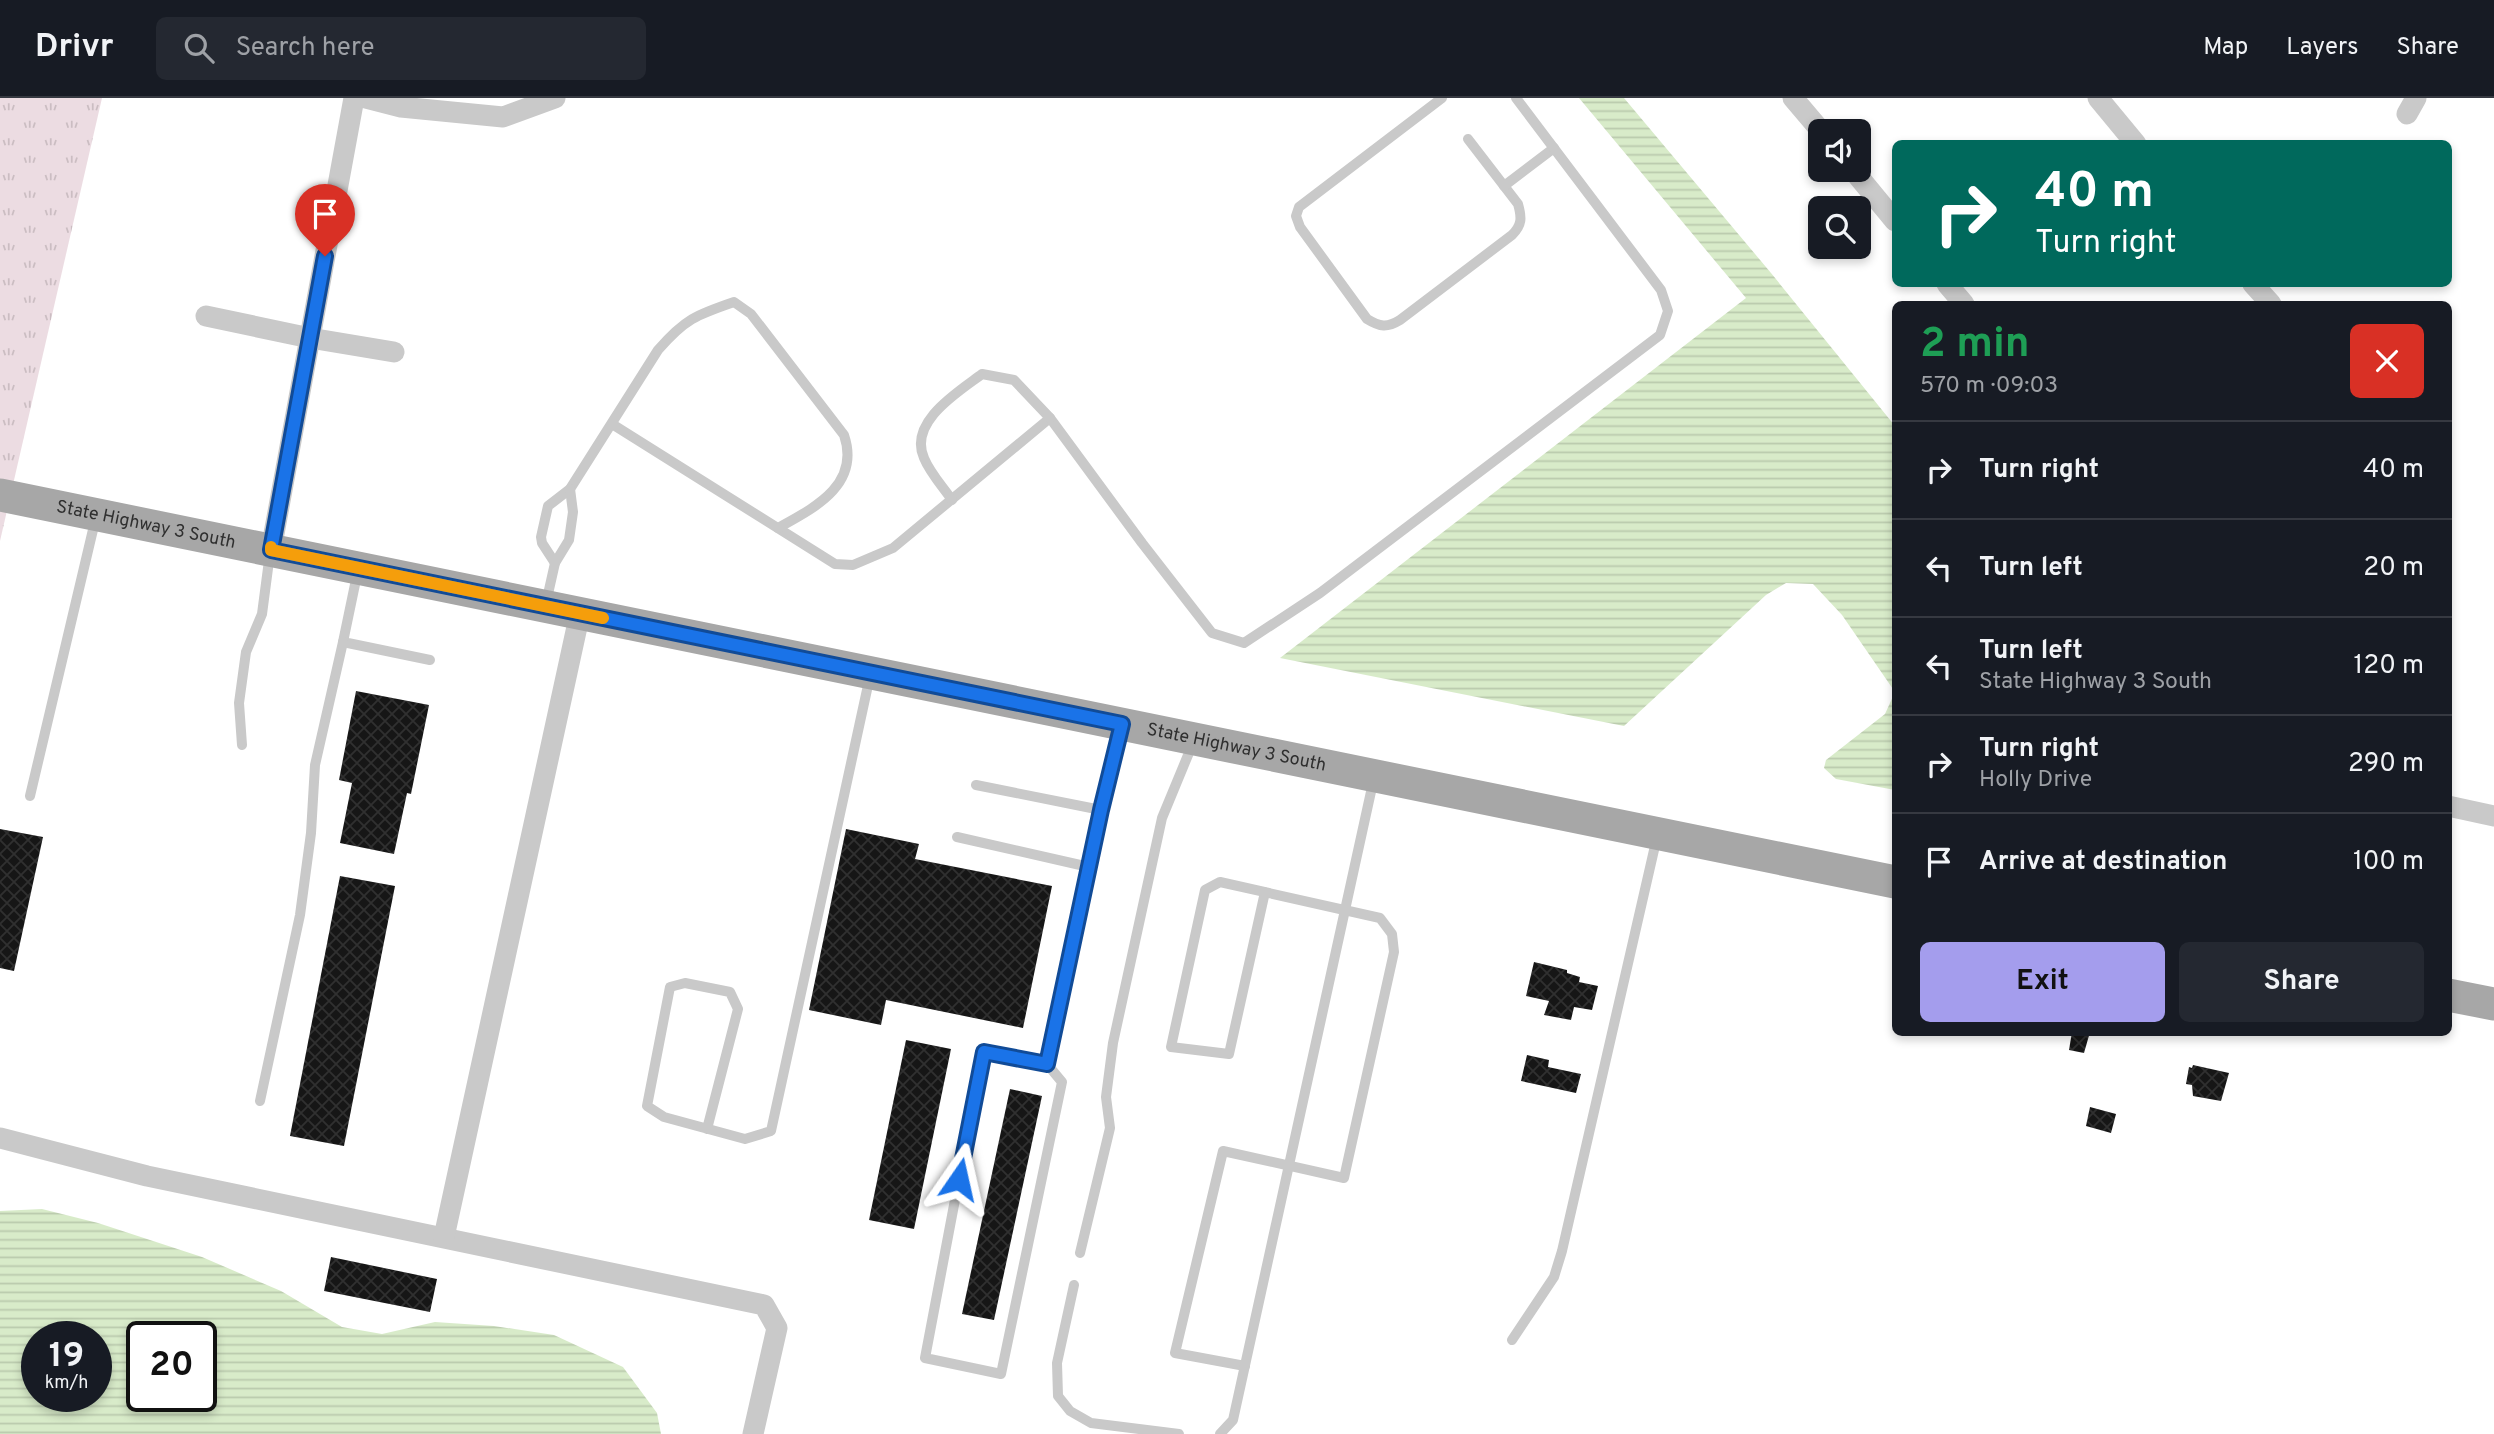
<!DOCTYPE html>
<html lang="en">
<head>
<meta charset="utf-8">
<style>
  body { margin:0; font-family:Overpass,sans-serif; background:#242831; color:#f1f3f6; height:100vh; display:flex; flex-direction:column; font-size:26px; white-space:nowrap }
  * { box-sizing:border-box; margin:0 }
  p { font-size:23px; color:#9ea1a6 }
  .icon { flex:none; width:38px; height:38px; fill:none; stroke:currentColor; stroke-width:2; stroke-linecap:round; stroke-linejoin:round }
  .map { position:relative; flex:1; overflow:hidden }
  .panel { position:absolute; left:1892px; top:203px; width:560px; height:735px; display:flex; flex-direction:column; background:#171b24; border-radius:10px; box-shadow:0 4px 10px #0003 }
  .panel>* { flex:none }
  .banner { position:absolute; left:1892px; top:42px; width:560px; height:147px; border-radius:10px; box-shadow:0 4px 10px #0003; background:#00695c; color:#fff; overflow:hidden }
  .fabs { position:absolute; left:1808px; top:21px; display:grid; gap:14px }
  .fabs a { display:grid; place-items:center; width:63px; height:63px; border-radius:10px; background:#171b24; box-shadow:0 4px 10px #0003; font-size:35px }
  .speed { position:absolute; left:21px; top:1223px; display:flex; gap:14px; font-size:35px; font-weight:700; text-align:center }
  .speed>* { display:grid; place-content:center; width:91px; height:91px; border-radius:50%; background:#171b24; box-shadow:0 4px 10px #0003; line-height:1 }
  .speed small { font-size:18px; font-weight:400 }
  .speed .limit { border:4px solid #111; border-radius:10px; background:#fff; color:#111 }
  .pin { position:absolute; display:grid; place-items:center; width:60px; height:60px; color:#fff; margin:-72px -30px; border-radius:50% 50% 50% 0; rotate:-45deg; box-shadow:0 0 7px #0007 }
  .pin .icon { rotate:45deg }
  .me { position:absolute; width:77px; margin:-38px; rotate:11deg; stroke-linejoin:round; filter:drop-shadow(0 0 5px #0008) }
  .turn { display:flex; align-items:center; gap:24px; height:147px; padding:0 28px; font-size:32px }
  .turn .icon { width:91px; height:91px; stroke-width:2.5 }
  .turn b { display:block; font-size:49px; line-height:60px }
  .round { display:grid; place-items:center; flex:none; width:74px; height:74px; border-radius:10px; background:#242831 }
  .head { display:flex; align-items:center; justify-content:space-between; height:119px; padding:0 28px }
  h1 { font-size:42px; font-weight:700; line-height:52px; color:#1e9e55 }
  .cta { display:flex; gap:14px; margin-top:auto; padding:14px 28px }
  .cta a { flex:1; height:80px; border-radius:10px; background:#a49ded; color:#111; font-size:28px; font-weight:700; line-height:80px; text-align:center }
  .cta a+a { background:#242831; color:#f1f3f6 }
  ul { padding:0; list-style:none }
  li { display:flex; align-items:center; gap:21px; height:98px; padding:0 28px; border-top:2px solid #363941 }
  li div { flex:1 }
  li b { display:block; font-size:26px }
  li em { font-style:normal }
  header { display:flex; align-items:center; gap:42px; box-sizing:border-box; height:98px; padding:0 35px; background:#171b24; border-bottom:2px solid #363941 }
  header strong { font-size:33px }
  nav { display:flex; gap:38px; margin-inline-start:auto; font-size:24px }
  .search { width:490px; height:63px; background:#242831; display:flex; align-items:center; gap:18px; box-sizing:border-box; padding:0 24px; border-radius:10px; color:#9ea1a6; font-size:26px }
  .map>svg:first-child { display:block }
  .grass { fill:url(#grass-tufts) }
  .water { fill:url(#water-rules); fill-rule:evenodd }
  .building { fill:url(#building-cross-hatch) }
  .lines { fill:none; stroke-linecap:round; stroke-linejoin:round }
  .lane { stroke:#c9c9c9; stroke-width:10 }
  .street { stroke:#c9c9c9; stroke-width:21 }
  .primary { stroke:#a7a7a7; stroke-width:33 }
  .route-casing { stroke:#114b97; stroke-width:18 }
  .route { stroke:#1a73e8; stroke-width:12 }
  .slow { stroke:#f59e0b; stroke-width:12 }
  .labels { text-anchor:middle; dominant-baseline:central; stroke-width:7; stroke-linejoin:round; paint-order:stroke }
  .street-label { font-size:18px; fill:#2f2f2f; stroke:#fff }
</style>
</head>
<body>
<header>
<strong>Drivr</strong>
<div class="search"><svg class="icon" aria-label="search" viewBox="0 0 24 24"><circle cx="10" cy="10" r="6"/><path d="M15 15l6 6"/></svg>Search here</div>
<nav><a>Map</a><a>Layers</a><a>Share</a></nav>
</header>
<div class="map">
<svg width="2494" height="1336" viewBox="0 0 2494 1336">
  <defs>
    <pattern id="grass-tufts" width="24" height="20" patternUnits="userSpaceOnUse" patternTransform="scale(1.75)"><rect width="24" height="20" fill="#ecdce2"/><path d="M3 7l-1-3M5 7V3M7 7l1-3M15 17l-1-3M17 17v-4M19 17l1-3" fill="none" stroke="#cbbdc2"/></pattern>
    <pattern id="water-rules" width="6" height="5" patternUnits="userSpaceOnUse" patternTransform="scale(1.75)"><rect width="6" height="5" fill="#d8ebc9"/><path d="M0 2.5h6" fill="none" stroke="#bacaad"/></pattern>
    <pattern id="building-cross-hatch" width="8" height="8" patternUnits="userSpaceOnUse" patternTransform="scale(1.75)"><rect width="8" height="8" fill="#161616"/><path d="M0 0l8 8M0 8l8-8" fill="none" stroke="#303030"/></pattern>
  </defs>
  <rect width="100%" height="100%" fill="#fff"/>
  <polygon class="grass" points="0,0 102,0 0,443"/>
  <g class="water">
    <polygon points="1579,0 1624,0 1771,175 1895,328 1895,692 1836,681 1824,670 1826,662 1885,616 1895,594 1842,517 1813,486 1786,485 1766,497 1624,628 1280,560 1746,200"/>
    <path d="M42 1111 98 1125 202 1159 281 1193 342 1229 382 1236 435 1224 494 1228 554 1237 623 1269 657 1315 661 1336H0V1113ZM37 1239H96V1298H37ZM142 1239H201V1298H142Z"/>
  </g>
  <g class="building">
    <polygon points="356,593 429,607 411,696 407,695 394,756 340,745 352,685 339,682"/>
    <polygon points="0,731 43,739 14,873 0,870"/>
    <polygon points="846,731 919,746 915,761 1052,788 1023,930 886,902 881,927 809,912"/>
    <polygon points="340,778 395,788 344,1048 290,1038"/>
    <polygon points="1534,864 1567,872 1567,875 1580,879 1579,884 1598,888 1592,912 1574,909 1571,922 1544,917 1549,903 1526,898"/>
    <polygon points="2072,934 2090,934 2084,955 2069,952"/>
    <polygon points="906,942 951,951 914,1131 869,1122"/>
    <polygon points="1527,957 1549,962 1548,969 1581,976 1576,995 1521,983"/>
    <polygon points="2193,967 2229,975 2221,1003 2193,998 2192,987 2186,986 2189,969 2192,970"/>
    <polygon points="1010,991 1042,998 994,1222 962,1216"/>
    <polygon points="2090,1009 2116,1016 2111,1035 2086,1028"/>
    <polygon points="331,1159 437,1181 430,1214 324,1193"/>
  </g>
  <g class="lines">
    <g class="lane">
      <path d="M1442 0 1299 109 1296 118 1300 129 1367 221C1380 229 1387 230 1400 222L1512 137C1522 127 1522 120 1518 106L1468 41"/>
      <polyline points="1504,88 1554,50"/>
      <polyline points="612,326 835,466 853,467 893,450 1050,320 1142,445 1212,535 1244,545 1320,495 1660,237 1668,213 1661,192 1516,0"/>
      <path d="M952 402C943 389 930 375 924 360 908 324 958 294 982 276L1014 282 1050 320"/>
      <path d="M555 465 542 445 541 439 548 408 570 391 658 252C685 221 696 217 734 204L751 216 844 337C861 387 814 410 778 430"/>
      <polyline points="358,472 343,544 430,562"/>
      <polyline points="546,505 555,465 569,442 573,414 570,391"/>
      <polyline points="242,647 239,605 246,554 262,516 270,455"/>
      <polyline points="976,687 1101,712"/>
      <polyline points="30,698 96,419"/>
      <polyline points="957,739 1089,769"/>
      <polyline points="1047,966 1062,984 1001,1276 925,1260 983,954 1047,966 1122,629"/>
      <polyline points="260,1003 300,817 311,735 315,667 343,544"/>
      <polyline points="707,1031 738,911 730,894 685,885 670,889 647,1008 664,1019 745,1041 771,1033 870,578"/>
      <polyline points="1080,1155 1110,1030 1106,999 1113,945 1162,720 1193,645"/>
      <polyline points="1074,1187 1057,1265 1058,1298 1070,1313 1091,1325 1179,1336"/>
      <polyline points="1512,1242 1554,1179 1562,1153 1657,739"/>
      <polyline points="1245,1268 1175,1255 1223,1053 1344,1080 1394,854 1392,836 1380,820 1220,784 1205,792 1171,949 1229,956 1265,794"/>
      <polyline points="1220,1336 1233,1322 1374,680"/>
    </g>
    <g class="street">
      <polyline points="366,0 401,9 503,19 555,0"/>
      <polyline points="1793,0 1821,33"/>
      <polyline points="2098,0 2136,46"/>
      <polyline points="2407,16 2416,0"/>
      <polyline points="1853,72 1895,123"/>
      <polyline points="1947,186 1964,206"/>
      <polyline points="2253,186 2271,206"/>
      <polyline points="206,218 310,240 394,254"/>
      <polyline points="271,452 354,0"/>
      <polyline points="2448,708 2494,718"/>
      <polyline points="0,1040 147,1078 764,1207 777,1230 753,1336"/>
      <polyline points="444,1139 580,515"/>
    </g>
    <g class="primary">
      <path id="s1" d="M0 397 1895 784"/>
      <polyline points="2448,897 2494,906"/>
    </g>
  </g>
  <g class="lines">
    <g class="route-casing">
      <polyline id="route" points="325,158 271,452 1122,626 1101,712 1047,966 984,954 959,1081"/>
    </g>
    <use href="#route" class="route"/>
    <polyline class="slow" points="271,449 271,452 603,520"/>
  </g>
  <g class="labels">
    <g class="street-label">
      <text stroke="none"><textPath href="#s1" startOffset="149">State Highway 3 South</textPath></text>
      <text stroke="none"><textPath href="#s1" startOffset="1262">State Highway 3 South</textPath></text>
    </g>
  </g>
</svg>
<div class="fabs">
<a><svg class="icon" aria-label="sound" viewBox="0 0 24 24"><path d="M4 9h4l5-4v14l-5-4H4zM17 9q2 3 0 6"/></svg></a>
<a><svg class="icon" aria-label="search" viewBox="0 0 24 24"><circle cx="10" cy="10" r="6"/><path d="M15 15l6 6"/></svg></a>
</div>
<div class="speed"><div>19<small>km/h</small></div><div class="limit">20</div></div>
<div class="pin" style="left:325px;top:158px;background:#d93025"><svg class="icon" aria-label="arrive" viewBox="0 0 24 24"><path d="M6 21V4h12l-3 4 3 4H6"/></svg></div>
<svg class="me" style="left:959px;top:1081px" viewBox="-20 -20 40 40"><path d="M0-17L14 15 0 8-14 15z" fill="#1a73e8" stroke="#fff" stroke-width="4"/></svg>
<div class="banner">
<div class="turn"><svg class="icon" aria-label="right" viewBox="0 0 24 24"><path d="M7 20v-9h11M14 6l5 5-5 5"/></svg><div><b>40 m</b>Turn right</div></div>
</div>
<section class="panel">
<div class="head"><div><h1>2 min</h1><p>570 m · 09:03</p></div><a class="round" style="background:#d93025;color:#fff"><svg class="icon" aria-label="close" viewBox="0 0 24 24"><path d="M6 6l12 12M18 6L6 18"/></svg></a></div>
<ul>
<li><svg class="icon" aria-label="right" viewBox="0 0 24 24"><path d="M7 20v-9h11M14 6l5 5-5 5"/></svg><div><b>Turn right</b></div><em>40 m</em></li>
<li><svg class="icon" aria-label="left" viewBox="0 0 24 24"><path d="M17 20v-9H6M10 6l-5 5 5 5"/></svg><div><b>Turn left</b></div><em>20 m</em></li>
<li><svg class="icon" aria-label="left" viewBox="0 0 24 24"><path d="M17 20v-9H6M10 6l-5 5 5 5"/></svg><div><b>Turn left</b><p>State Highway 3 South</p></div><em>120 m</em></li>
<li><svg class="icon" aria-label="right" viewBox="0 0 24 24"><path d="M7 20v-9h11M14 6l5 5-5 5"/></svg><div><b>Turn right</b><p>Holly Drive</p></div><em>290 m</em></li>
<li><svg class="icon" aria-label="arrive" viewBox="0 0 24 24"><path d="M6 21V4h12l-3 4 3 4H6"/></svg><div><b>Arrive at destination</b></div><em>100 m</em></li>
</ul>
<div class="cta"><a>Exit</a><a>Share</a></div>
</section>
</div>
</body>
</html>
